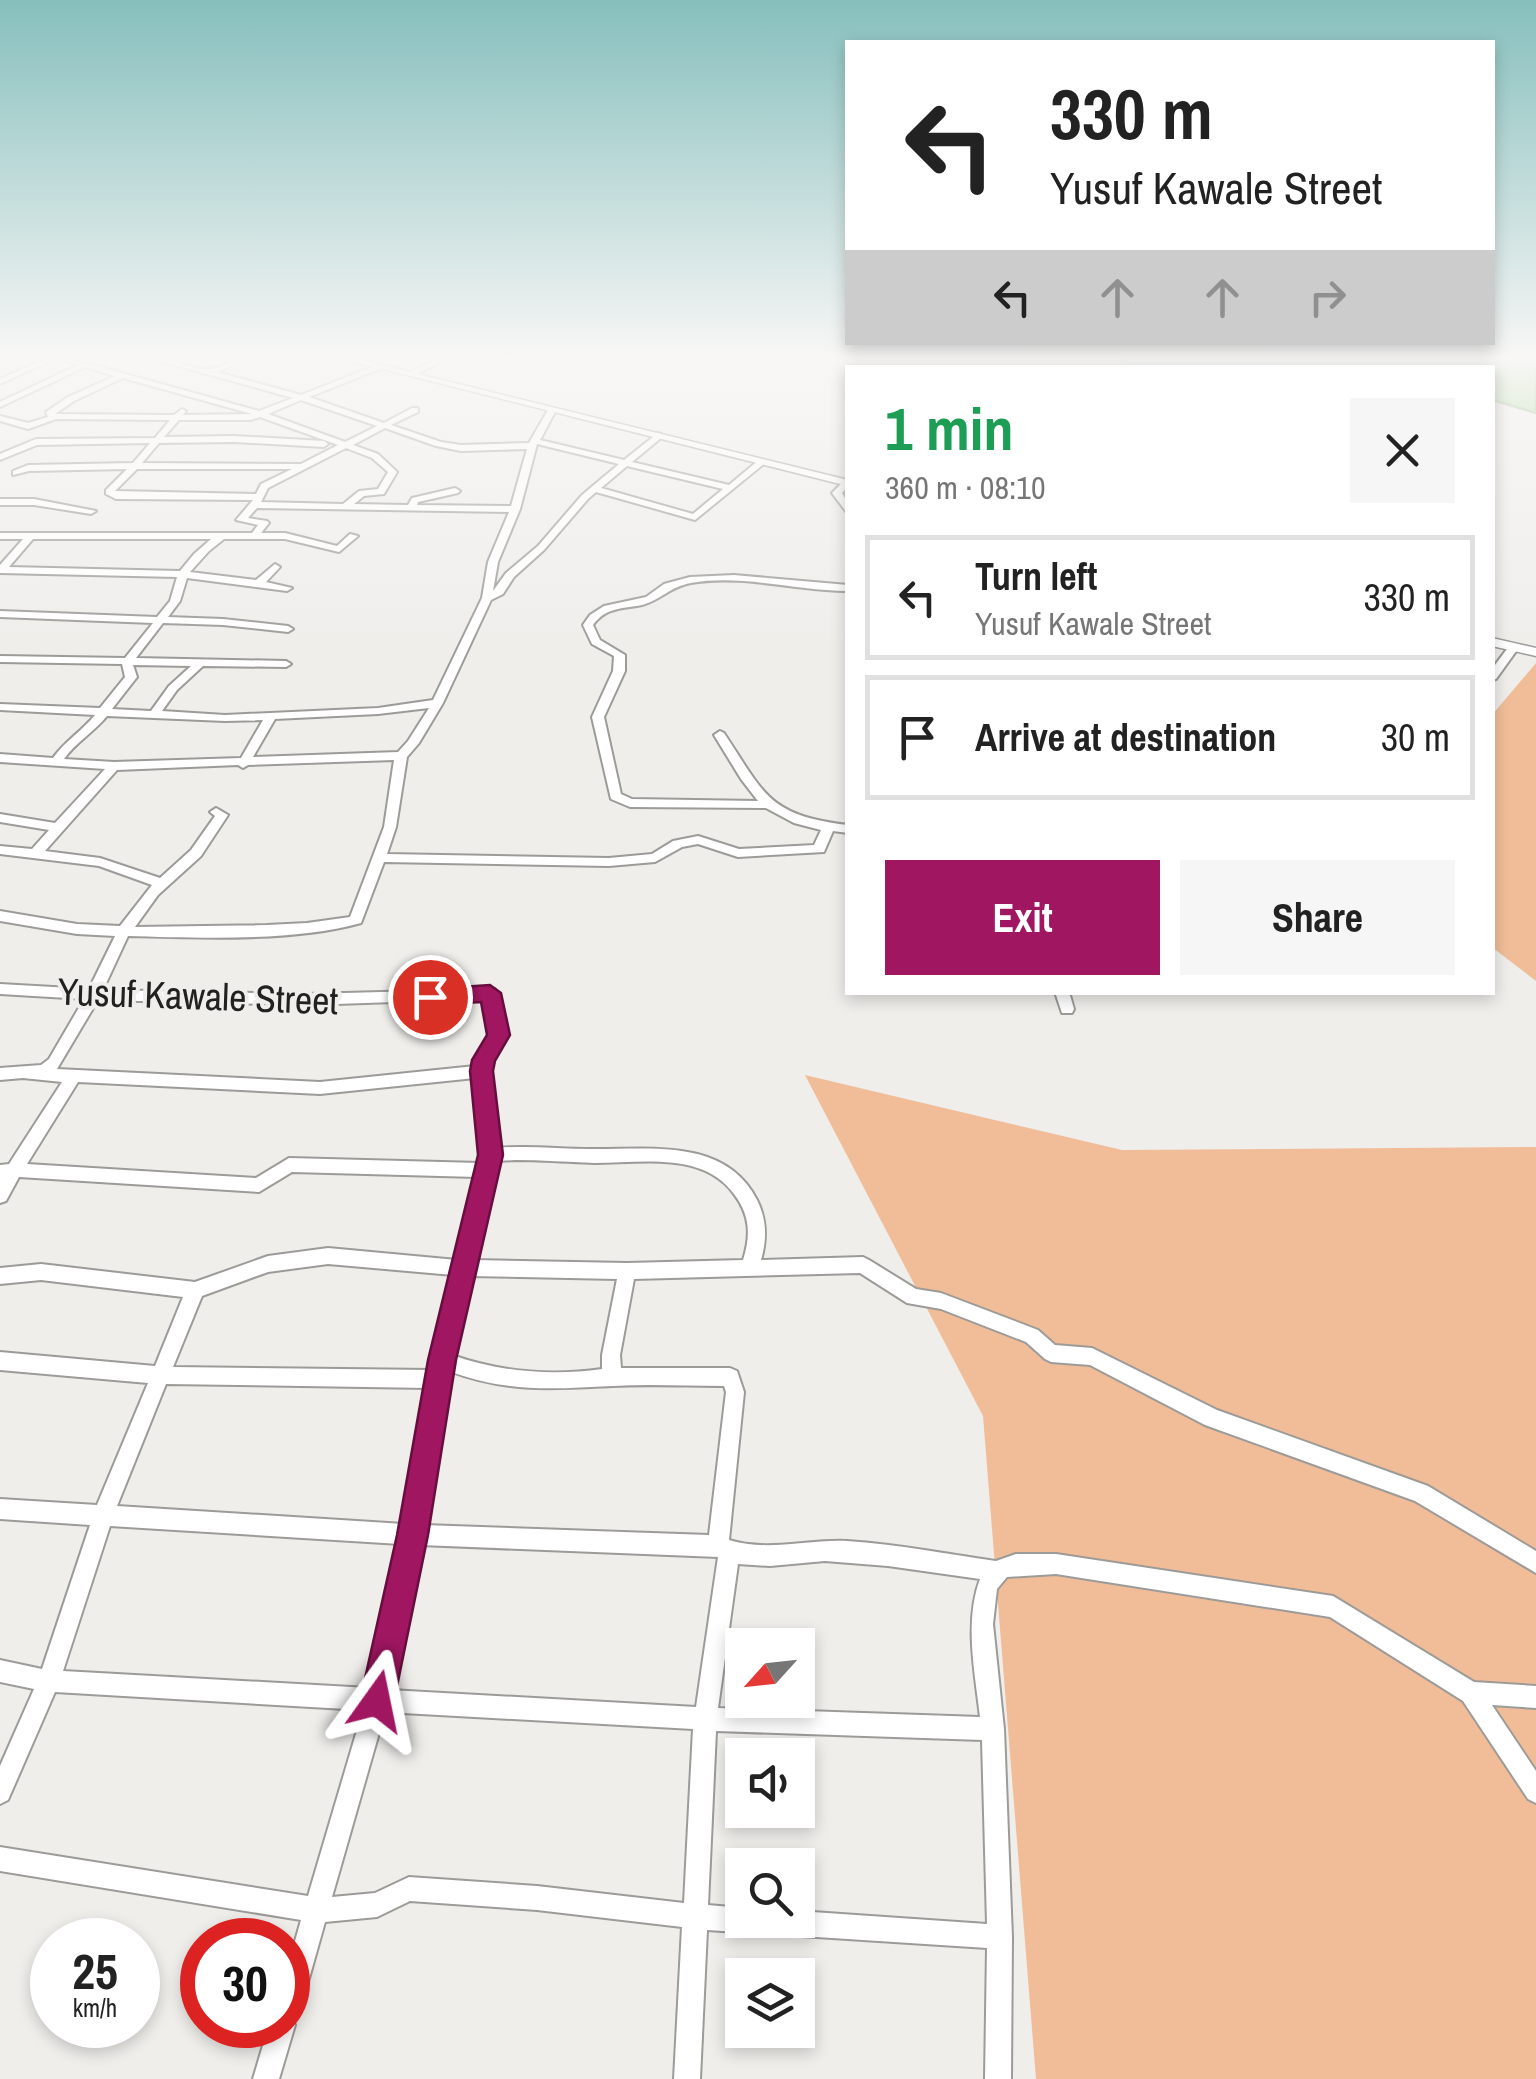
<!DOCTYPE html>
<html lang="en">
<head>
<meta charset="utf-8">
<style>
  body { margin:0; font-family:"Archivo Narrow",sans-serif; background:#f6f6f6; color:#222; height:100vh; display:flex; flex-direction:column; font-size:38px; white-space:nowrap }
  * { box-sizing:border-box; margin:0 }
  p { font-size:32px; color:#767676 }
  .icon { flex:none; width:55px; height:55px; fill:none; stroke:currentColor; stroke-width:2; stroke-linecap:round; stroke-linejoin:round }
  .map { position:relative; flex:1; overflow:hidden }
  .details { position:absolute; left:845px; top:365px; width:650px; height:630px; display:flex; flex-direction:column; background:#fff; border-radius:0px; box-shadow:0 5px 15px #0003 }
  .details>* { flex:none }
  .banner { position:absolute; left:845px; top:40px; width:650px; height:305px; border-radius:0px; box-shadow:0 5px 15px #0003; background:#fff; color:#222; overflow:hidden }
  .needle { width:65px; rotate:243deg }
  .fabs { position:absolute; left:725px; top:1628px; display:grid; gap:20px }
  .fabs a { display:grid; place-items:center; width:90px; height:90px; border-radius:0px; background:#fff; box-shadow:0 5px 15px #0003; font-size:50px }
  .speed { position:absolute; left:30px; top:1918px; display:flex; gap:20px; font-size:50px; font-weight:700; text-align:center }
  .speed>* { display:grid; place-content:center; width:130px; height:130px; border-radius:50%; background:#fff; box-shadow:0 5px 15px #0003; line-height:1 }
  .speed small { font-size:25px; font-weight:400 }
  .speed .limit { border:15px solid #d22; background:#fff; color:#111 }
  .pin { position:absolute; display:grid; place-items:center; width:85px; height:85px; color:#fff; margin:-42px; border:5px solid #fff; border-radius:50%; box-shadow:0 2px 10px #0007 }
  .me { position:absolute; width:110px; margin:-55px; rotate:12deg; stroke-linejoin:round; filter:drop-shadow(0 0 8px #0008) }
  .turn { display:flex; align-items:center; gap:35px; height:210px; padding:0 40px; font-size:45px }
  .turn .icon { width:130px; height:130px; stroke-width:2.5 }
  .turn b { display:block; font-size:70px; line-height:85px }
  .lanes { display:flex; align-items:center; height:95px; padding:0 40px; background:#0003; justify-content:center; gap:50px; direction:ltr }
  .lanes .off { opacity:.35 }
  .round { display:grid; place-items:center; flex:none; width:105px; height:105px; border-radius:0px; background:#f6f6f6 }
  .overview { display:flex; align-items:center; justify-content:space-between; height:170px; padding:0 40px }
  h1 { font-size:60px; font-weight:700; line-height:75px; color:#1e9e55 }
  .action { display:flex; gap:20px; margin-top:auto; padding:20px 40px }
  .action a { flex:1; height:115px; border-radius:0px; background:#a01661; color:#fff; font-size:40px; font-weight:700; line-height:115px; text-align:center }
  .action a+a { background:#f6f6f6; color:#222 }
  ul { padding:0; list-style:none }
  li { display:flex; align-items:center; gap:30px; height:125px; margin:0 20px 15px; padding:0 20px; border:5px solid #e0e0e0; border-radius:0px }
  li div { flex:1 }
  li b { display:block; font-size:38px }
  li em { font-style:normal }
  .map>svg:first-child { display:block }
  .green { fill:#f1bd99 }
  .water { fill:#94d07d; stroke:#729c61; stroke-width:2.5 }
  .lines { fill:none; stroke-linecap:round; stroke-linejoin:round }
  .minor-casing { stroke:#9c9b98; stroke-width:4 }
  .major-casing { stroke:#9c9b98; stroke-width:3 }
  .minor { fill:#fff; fill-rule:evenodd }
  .major { fill:#fff; fill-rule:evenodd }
  .route { fill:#a01661; stroke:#680e3f; stroke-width:2.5 }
  .labels { text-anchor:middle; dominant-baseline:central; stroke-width:8; stroke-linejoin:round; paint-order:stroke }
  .near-street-label { font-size:38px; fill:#21211f; stroke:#efeeeb }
</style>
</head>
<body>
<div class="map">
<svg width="1536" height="2079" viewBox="0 0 1536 2079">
  <rect width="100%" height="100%" fill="#efeeeb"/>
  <g class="green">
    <polygon points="1536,663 1536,981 1493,948 1492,715"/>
    <polygon points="805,1075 1122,1150 1536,1147 1536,2079 1036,2079 983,1416"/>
  </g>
  <polygon class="water" points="1124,360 1536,360 1536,413 1493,400 1492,368 1144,368"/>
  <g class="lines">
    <g class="minor-casing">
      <g id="minor">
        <polygon points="42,360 52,360 0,384 0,379"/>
        <path d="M64 360H75L259 411 293 398 157 360C174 359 188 368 205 369 218 370 230 360 244 360L217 372 301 395 377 365 380 369 309 397 384 423 412 408H418V412L391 425 441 442 461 445 529 443 548 410 552 408 556 410 540 440 624 460 658 433 661 434V438L632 462 729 485 759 460 766 462 695 520 596 492 588 499 544 550 514 577 503 594 491 600 443 703 419 743 407 757 396 827 387 854 609 858 652 854 673 841 698 836 739 849 814 845 821 830 794 823 766 808 630 807 611 799 592 717 613 671 614 656 592 644 583 625 590 615 604 606 646 597 664 584 690 577 734 575 848 585V591C796 591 742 574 691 583 669 587 661 600 642 605 622 609 606 607 593 625L600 640 625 655V671L604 717 621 794 632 799 758 801 741 779 714 735 720 731 724 733C765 795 768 815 848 825V833L833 831 824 852 738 857 698 844 682 847 655 862 609 866 384 862 361 923C294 942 198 938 128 936L103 990 306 994 495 989 505 1035 491 1060 490 1071 497 1148C528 1145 559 1149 590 1149 649 1150 725 1137 757 1200 767 1220 767 1239 761 1260L863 1257 869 1260 916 1289 941 1293 1038 1330 1055 1345 1092 1348 1217 1410 1428 1486 1536 1551V1573L1415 1501 1205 1425 1090 1365 1051 1362 1045 1359 1026 1342 941 1309 907 1303 860 1273 634 1279 620 1355 621 1368H730L737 1371 744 1392 729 1540C767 1552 808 1539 847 1541 897 1544 946 1554 996 1561L1016 1554H1056L1333 1596 1474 1682 1536 1686V1708L1492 1705 1536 1771V1803L1528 1799 1463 1701 1330 1617 1056 1574 1007 1577 997 1589 993 1624 1004 1729 1012 1937 1011 2079H985L987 1948 707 1930 700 2079H674L682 1927 537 1910 410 1901 377 1917 325 1922 301 2007 297 2016 292 2018 295 2025 279 2079H253L269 2025H288V1966L301 1920 0 1871V1847L308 1896 363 1710 55 1692 8 1800 0 1804V1766L34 1689 0 1682V1660L42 1669 90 1525 0 1519V1499L97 1505 148 1383 0 1370V1352L155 1366 183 1297 41 1280 0 1284V1268L41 1264 195 1282 268 1256 328 1248 457 1260 477 1177 292 1172 259 1192 19 1177 6 1201 0 1203V1165L9 1164 62 1082 23 1078 0 1080V1068L41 1065 49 1059 84 999 0 994V984L89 989 115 936 77 934 0 921V911L77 924 120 926 152 885 99 866 0 854V846L32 849 49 830 0 822V814L55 823 105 769 0 762V754L53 758C65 741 82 731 95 715L0 710V704L100 708 125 677 122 664 0 662V656L125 658 153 623 0 617V611L157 617 170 601 177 577 0 573V565L23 539H0V533H252L258 525 236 520 253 500 116 499 106 494V490L127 469 29 471 13 475V471L28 465 133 463 150 443 37 445 0 460V454L36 439 155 438 170 420 56 419 28 429 0 421V416L28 423 48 417 46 412 68 397 115 376 85 367 0 407V402L78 365ZM123 378 252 414 183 415 186 411 182 409 174 415 55 414 74 401ZM301 400 377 426 345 442 268 414ZM260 417 338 445 301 464 142 463 159 443 234 442 324 447 328 444 324 441 234 436 164 437 179 420H250ZM385 428 436 446 461 451 527 449 511 506 417 505 418 502 458 493 460 491 455 488 412 498 408 505 354 504 364 496 384 494 397 472 378 454 353 445ZM537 444 619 464 582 495 538 546 506 573 493 591 498 562 520 509ZM346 448 372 458 388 472 378 489 359 491 343 504 261 502 268 488ZM627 466 723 489 693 514 601 488ZM137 469H292L261 484 256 494 115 491ZM257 508 509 512 488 562 482 598 433 700 378 708 225 715 162 711 177 690 203 666 286 667 291 664 286 661 136 658 163 623 223 625 288 632 293 629 288 626 223 619 168 617 180 601 187 578 287 591 292 588 266 582 280 567 275 564 256 580 190 572 209 551 224 539H285L339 552 358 536 350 534 337 546 285 533H261L269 523 267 521 248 518ZM33 539H211L194 554 180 571 9 567ZM133 665 191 666 169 686 151 711 112 709 137 677ZM429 708 408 741 398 752 253 757 275 719 378 714ZM107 716 225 721 263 720 241 758 114 762 64 759C76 742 94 732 107 716ZM394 760 384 827 350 917 307 923 267 925 135 927 158 895 201 856 228 815 216 808 210 812 215 816 191 850 160 878 100 858 45 851 117 770 238 765 243 768 248 765ZM484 999 490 1035 475 1060V1066L320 1082 57 1069 98 1000 306 1005ZM475 1078 482 1155 480 1163 289 1158 256 1178 27 1164 78 1082 320 1094ZM515 1160C542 1160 568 1162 594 1163 640 1163 703 1151 734 1194 750 1215 751 1235 743 1260L627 1263 474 1260 497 1161ZM328 1264 453 1275 431 1370 173 1367 202 1296 268 1272ZM470 1276 617 1279 602 1355V1369C552 1376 500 1372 452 1355ZM449 1371C508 1393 552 1389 613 1386 650 1384 687 1386 724 1386L726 1392 709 1535 424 1525ZM166 1384 428 1388 404 1524 117 1506ZM110 1526 400 1544 369 1688 63 1671ZM420 1545 718 1557 696 1707 390 1690ZM825 1561 888 1566 980 1579C964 1622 975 1673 980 1717L718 1708 738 1564 770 1566ZM385 1712 693 1729 684 1903 537 1886 409 1877 375 1893 332 1897ZM716 1731 982 1740 987 1924 798 1911V1920H742V1908L708 1905Z"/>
        <polygon points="434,360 443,360 414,376 407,374"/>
        <polygon points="848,477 848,486 842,493 848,503 848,514 832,493"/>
        <polygon points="0,499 34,499 96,511 91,514 34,505 0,505"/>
        <polygon points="1514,644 1519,647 1496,679 1492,680 1492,669 1510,645"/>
        <polygon points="1055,992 1069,992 1074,1009 1072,1013 1062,1013"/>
      </g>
    </g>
    <g class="major-casing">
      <g id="major">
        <polygon points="347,360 361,360 848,480 848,486"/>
        <polygon points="1492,638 1536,648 1536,656 1492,646"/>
      </g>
    </g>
    <use href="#minor" class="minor"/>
    <use href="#major" class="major"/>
  </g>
  <linearGradient id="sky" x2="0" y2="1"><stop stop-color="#86bfbd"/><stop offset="0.55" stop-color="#f8f7f6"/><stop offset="1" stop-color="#f8f7f6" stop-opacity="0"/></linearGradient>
  <rect width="1536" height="651" fill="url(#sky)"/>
  <polygon class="route" points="490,985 501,993 510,1035 495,1061 493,1071 503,1155 456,1360 428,1535 394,1701 389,1713 377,1718 365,1713 360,1701 397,1535 428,1360 478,1155 470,1071 472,1060 487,1035 481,1002 430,1005 419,997 430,989"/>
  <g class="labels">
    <g class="near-street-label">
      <text transform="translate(198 996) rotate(2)">Yusuf Kawale Street</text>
    </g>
  </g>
</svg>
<div class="fabs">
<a><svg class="needle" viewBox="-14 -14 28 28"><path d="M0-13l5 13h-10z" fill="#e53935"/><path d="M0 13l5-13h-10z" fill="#767676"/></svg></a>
<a><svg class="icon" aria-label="sound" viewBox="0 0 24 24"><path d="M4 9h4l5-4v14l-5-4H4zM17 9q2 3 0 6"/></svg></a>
<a><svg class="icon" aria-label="search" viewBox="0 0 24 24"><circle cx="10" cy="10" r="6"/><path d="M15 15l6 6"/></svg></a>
<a><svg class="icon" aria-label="layers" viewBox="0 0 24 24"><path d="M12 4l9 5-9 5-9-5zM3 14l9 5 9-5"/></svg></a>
</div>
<div class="speed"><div>25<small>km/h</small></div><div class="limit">30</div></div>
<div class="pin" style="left:430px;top:997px;background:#d93025"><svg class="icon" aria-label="arrive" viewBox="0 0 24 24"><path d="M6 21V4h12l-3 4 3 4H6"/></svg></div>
<svg class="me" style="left:377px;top:1701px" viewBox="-20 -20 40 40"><path d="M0-17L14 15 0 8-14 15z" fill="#a01661" stroke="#fff" stroke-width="4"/></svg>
<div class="banner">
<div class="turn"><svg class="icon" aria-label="left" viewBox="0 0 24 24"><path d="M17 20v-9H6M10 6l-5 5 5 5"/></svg><div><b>330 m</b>Yusuf Kawale Street</div></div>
<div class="lanes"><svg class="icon" aria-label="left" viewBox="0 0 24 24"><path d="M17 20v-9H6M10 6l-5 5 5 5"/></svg><svg class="icon off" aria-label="ahead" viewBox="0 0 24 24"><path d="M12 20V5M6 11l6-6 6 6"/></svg><svg class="icon off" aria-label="ahead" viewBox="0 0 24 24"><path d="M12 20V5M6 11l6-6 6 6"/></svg><svg class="icon off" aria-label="right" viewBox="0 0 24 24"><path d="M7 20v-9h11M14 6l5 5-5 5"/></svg></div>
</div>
<section class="details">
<div class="overview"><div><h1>1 min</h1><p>360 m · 08:10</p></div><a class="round"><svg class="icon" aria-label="close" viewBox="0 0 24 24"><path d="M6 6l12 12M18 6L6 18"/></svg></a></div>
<ul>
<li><svg class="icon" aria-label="left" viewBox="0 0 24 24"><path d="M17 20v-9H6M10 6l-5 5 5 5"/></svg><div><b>Turn left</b><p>Yusuf Kawale Street</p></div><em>330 m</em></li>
<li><svg class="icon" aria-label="arrive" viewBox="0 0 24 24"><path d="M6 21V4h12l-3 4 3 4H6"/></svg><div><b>Arrive at destination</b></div><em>30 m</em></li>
</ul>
<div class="action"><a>Exit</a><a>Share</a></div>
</section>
</div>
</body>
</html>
